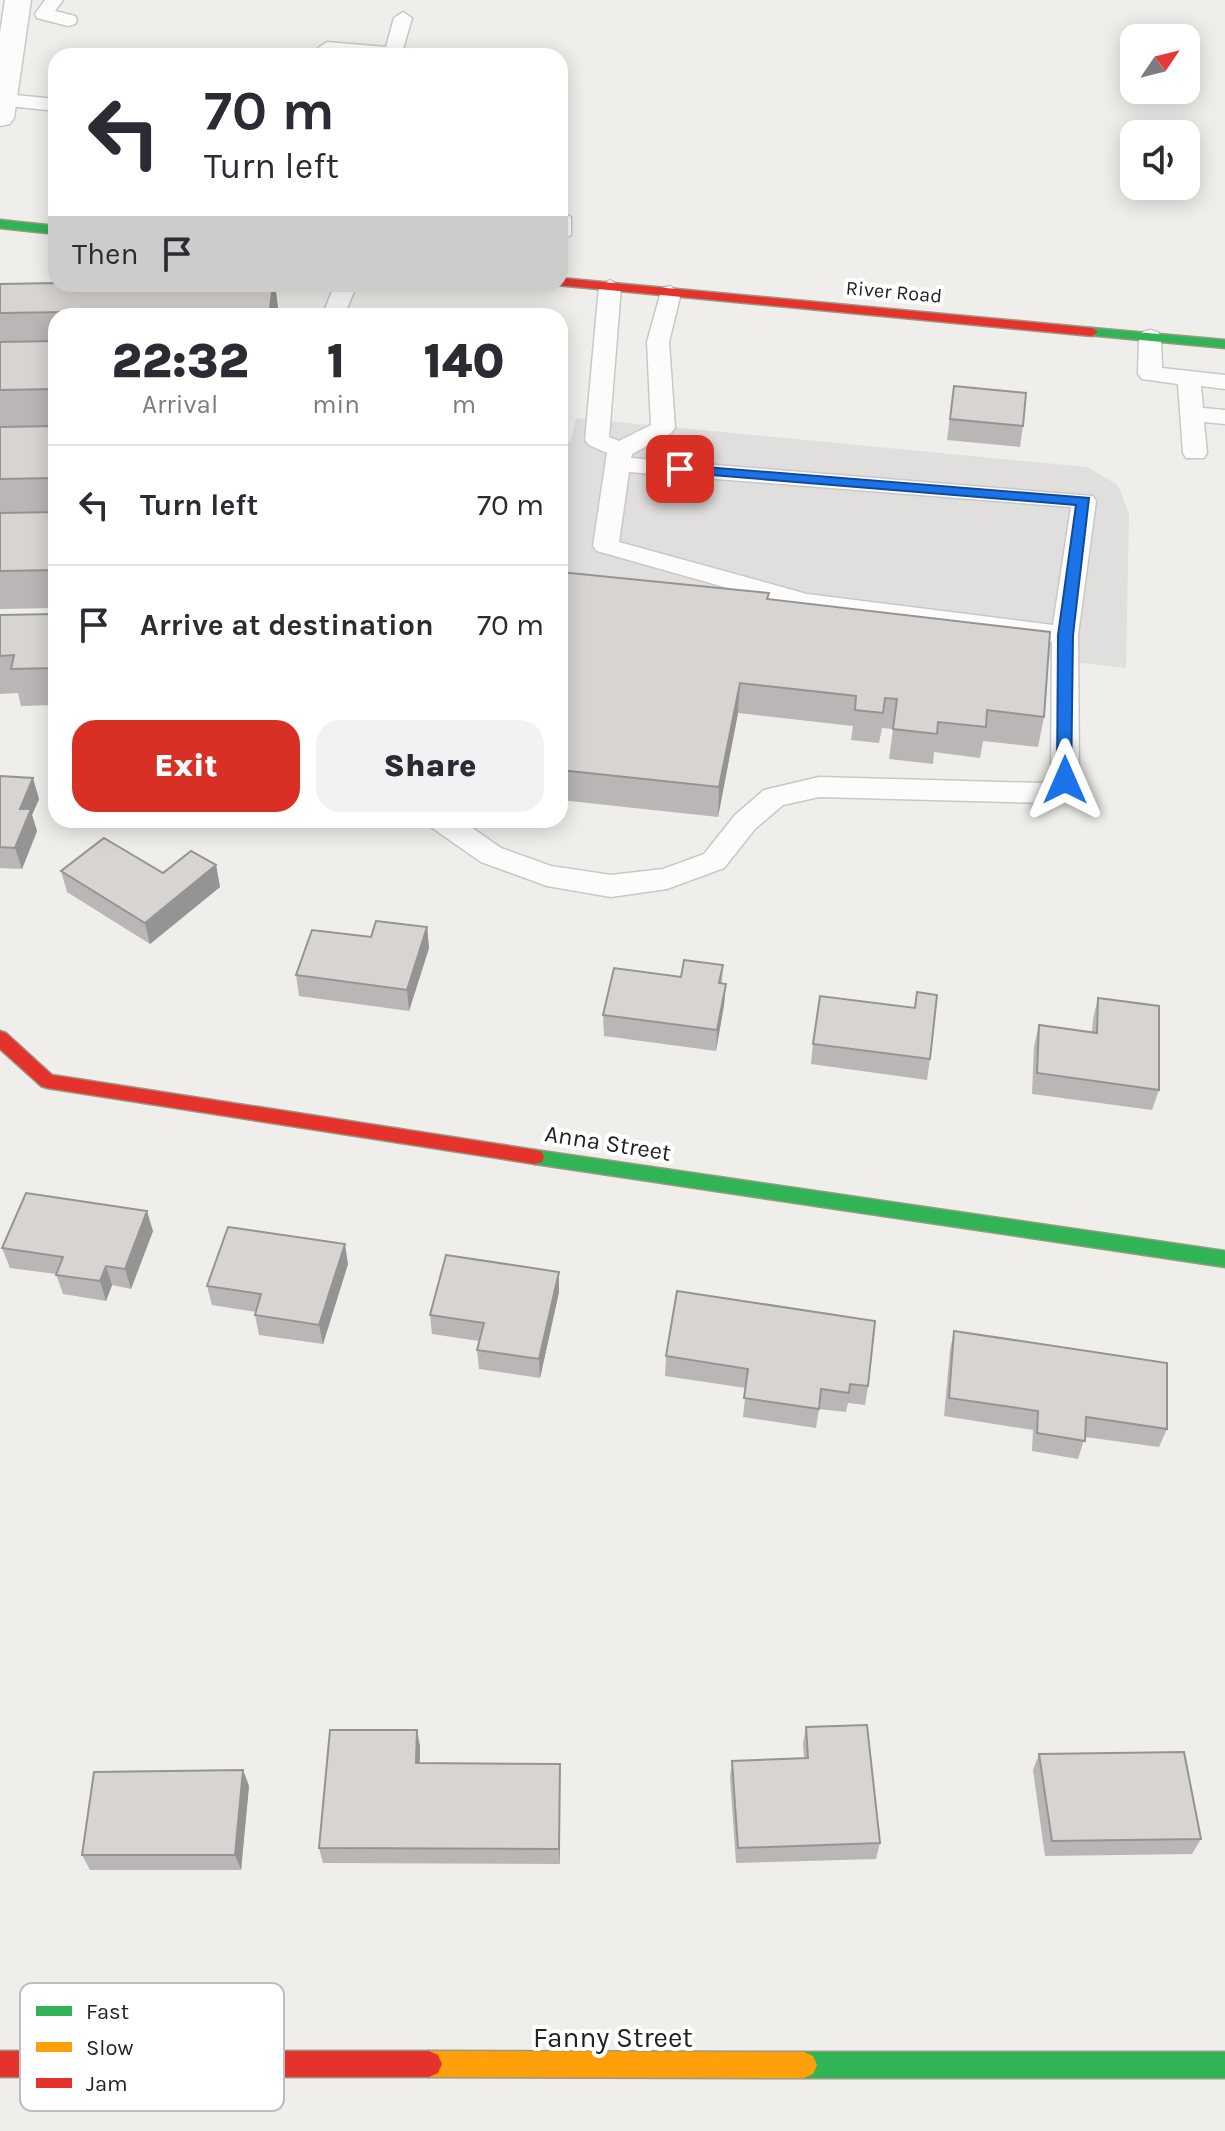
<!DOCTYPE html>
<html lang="en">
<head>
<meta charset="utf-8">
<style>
  body { margin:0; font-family:Karla,sans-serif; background:#f2f2f3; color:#2b2b33; height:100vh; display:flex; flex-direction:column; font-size:30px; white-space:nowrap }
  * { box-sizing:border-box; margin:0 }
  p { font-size:26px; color:#7c7c81 }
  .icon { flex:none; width:44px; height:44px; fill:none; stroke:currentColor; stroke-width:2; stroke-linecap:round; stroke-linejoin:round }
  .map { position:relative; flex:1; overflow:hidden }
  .sheet { position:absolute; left:48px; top:308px; width:520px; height:520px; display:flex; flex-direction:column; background:#fff; border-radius:24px; box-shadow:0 4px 20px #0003 }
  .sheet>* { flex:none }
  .guide { position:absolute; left:48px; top:48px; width:520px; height:244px; border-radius:24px; box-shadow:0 4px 20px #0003; background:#fff; color:#2b2b33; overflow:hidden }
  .needle { width:52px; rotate:55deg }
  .buttons { position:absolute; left:1120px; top:24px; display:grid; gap:16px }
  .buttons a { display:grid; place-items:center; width:80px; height:80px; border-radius:16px; background:#fff; box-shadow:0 4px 20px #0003; font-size:40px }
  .pin { position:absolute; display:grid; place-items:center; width:68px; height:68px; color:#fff; margin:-34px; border-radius:16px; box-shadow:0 4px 12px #0006 }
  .me { position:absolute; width:88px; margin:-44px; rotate:0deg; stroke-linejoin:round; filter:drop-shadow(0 0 6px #0008) }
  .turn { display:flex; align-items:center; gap:28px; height:168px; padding:0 24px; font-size:36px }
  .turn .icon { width:104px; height:104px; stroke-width:2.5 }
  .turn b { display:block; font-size:56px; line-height:68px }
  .then { display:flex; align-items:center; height:76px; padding:0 24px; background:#0003; gap:16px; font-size:30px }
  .eta { display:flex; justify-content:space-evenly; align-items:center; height:136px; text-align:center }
  .eta b { font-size:48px; font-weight:800; line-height:56px }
  .button { display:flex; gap:16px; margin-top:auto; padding:16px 24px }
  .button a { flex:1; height:92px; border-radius:24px; background:#d93025; color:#fff; font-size:32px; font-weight:800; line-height:92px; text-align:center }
  .button a+a { background:#f2f2f3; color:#2b2b33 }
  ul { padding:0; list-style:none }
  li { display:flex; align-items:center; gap:24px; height:120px; padding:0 24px; border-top:2px solid #e1e1e2 }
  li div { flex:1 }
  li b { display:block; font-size:30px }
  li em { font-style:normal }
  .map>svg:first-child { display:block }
  .parking { fill:#e0dfde }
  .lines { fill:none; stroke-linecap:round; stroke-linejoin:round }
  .lane-casing { stroke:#c9c8c7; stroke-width:3 }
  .street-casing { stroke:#c9c8c7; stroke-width:3 }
  .fast-casing { stroke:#999a82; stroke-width:3 }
  .slow-casing { stroke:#999a82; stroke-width:3 }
  .jam-casing { stroke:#999a82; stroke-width:3 }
  .lane { fill:#fdfcfc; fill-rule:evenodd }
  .street { fill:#fdfcfc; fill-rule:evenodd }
  .fast { fill:#30b455; fill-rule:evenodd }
  .slow { fill:#ff9f0a; fill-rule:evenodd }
  .jam { fill:#e5322d; fill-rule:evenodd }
  .wall { fill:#b9b6b5 }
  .shaded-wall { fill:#969493 }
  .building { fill:#d7d4d2; stroke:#969493; stroke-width:2 }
  .route { fill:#1a73e8; stroke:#114b97; stroke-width:2 }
  .labels { text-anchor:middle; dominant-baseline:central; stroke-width:8; stroke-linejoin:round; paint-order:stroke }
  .far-street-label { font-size:20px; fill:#222; stroke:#fff }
  .street-label { font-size:24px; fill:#222; stroke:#fff }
  .near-street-label { font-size:28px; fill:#222; stroke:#fff }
  .key { fill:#fff; stroke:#bdbdbd; stroke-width:2 }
  .key-label { font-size:22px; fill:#222 }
</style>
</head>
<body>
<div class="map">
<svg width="1225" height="2131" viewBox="0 0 1225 2131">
  <rect width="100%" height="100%" fill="#f0eeeb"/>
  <polygon class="parking" points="576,418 1087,467 1118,485 1129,514 1126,668 775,628 560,593 560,445 571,441"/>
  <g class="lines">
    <g class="lane-casing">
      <g id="lane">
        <polygon points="45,0 63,0 55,11 75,16 77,20 75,24 68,26 37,18 35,14"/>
        <polygon points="403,12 412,18 401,56 327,54 318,48 327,42 386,47 394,18"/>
        <polygon points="4,94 56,99 56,111 0,105 0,95"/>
        <polygon points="560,211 571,217 571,235 560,241"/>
        <path d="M610 280 621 287 609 437 619 441 651 425 647 342 662 288 670 286 681 293 669 342 675 428 671 433 632 454 631 458 1093 496 1096 501 1078 635 1079 780C1072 792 1060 799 1047 803L819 797 783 805 755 829 724 868 667 889 611 897 547 886 481 862 431 827 427 820H461L501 848 551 866 611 875 663 869 704 854 735 815 764 790 819 777 1041 783 1051 776 1052 642 806 610 597 551 593 546 607 453 589 445 585 440 599 287ZM629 472 1071 507 1053 625 807 594 619 542Z"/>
        <polygon points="335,284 357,284 344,316 322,316"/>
        <polygon points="1150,330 1158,332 1161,337 1162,368 1225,375 1225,389 1201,386 1203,408 1225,410 1225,424 1204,422 1207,453 1204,458 1186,458 1183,453 1178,384 1142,379 1138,374 1139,337 1142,332"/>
      </g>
    </g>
    <g class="street-casing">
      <polygon id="street" points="5,0 31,0 14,118 10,124 0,126 0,33"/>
    </g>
    <g class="fast-casing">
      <g id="fast">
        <polygon points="0,220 56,226 56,234 0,228"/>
        <polygon points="1092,328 1225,340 1225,348 1088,335 1088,329"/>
        <polygon points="535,1150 1225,1251 1225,1267 535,1164 528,1162 526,1157 528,1152"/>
        <polygon points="804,2052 1225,2052 1225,2078 804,2078 795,2074 791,2065 795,2056"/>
      </g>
    </g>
    <g class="slow-casing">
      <polygon id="slow" points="429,2051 804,2052 813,2056 817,2065 813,2074 804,2078 429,2077 420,2073 416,2064 420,2055"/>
    </g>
    <g class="jam-casing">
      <g id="jam">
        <polygon points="560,278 1092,328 1098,332 1092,336 556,285 560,284"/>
        <polygon points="0,1031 6,1033 52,1075 535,1150 542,1152 544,1157 542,1162 535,1164 47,1088 41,1086 0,1049"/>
        <polygon points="0,2051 429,2051 438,2055 442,2064 438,2073 429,2077 0,2077"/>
      </g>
    </g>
    <use href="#lane" class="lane"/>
    <use href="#street" class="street"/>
    <use href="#fast" class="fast"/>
    <use href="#slow" class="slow"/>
    <use href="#jam" class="jam"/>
  </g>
  <g class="wall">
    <polygon points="0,284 275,284 279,316 56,316 56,426 0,427"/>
    <polygon points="954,386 1023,426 1020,447 947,440"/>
    <polygon points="56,426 56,608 0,609 0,427"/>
    <polygon points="560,572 769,593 768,599 1044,717 1038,747 983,741 980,758 934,752 933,764 889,759 893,729 882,728 879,743 851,740 853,726 738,713 718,817 560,800"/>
    <polygon points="56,614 56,705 21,706 18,693 0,694 0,615"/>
    <polygon points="0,776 39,799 32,815 37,831 22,869 0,868"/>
    <polygon points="216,865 220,887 150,944 67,892 61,871 163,873"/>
    <polygon points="427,927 429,948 409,1011 299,996 296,975 371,937"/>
    <polygon points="723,965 722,983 726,984 724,1005 716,1051 604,1036 603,1015 681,977"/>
    <polygon points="917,992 930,1059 927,1080 811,1064 813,1044 914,1008"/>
    <polygon points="1098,998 1159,1090 1152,1110 1032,1094 1034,1046 1039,1025 1092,1032 1093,1019"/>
    <polygon points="153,1231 131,1289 112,1285 106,1301 63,1294 56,1274 10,1268 2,1248"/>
    <polygon points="348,1264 323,1344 259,1335 255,1315 256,1312 212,1305 207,1286"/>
    <polygon points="559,1292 540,1378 479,1369 477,1350 479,1341 432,1334 430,1315"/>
    <polygon points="954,1331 1167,1429 1159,1447 1085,1437 1078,1459 1032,1451 1033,1430 944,1416 950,1350"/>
    <polygon points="666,1356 868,1386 865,1405 848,1403 846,1412 819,1409 816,1428 743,1417 746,1388 665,1376"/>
    <polygon points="806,1727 880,1843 876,1859 736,1863 730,1777 732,1761 804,1758 803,1743"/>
    <polygon points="420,1746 420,1763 560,1764 560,1864 323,1863 319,1848"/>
    <polygon points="1039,1754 1201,1839 1192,1854 1045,1856 1033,1770"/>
    <polygon points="243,1770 249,1786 241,1870 90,1870 82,1855"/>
  </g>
  <g class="shaded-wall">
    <polygon points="565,117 565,152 560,166 560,129"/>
    <polygon points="273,284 275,284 279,316 271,316 270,309"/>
    <polygon points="740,683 738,713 718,817 719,787"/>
    <polygon points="33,778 39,799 32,815 37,831 22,869 15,848 20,809"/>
    <polygon points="216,865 220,887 150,944 145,923"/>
    <polygon points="427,927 429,948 409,1011 407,990"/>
    <polygon points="726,984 724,1005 716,1051 717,1030"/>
    <polygon points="147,1211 153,1231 131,1289 125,1269"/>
    <polygon points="345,1244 348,1264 323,1344 319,1325"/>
    <polygon points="106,1266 112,1285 106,1301 100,1281"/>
    <polygon points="559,1272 559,1292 540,1378 539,1359"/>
    <polygon points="417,1730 420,1746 419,1779 416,1763"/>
    <polygon points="560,1764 560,1864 559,1849"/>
    <polygon points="243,1770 249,1786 241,1870 235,1855"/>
  </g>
  <g class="building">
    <polygon points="560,116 565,117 560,129"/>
    <polygon points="56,283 56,284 273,284 270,309 0,313 0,284"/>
    <polygon points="56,341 56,389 0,390 0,342"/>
    <polygon points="954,386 1026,393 1023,426 950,419"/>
    <polygon points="56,426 56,478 0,479 0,427"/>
    <polygon points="56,512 56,570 0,571 0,513"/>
    <polygon points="560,572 769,593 767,599 1050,632 1044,717 987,710 986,727 938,722 937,734 893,729 897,699 885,698 883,713 855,710 856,696 740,683 719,787 560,770"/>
    <polygon points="56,614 56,668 11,669 14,655 0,656 0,615"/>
    <polygon points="0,776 33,778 20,809 31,809 15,848 0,847"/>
    <polygon points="104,838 163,873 191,851 216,865 145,923 61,871"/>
    <polygon points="376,921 427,927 407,990 296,975 312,930 371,937"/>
    <polygon points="684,960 723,965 719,983 726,984 717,1030 603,1015 614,968 681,977"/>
    <polygon points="917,992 937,995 930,1059 813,1044 820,996 915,1008"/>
    <polygon points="1098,998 1159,1006 1159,1090 1037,1073 1039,1025 1097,1033"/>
    <polygon points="26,1193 147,1211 125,1269 106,1266 100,1281 56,1275 63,1257 2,1248"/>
    <polygon points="228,1227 345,1244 319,1325 255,1315 261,1294 207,1286"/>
    <polygon points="446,1255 559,1272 539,1359 477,1350 484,1323 430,1315"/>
    <polygon points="677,1291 875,1321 868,1386 850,1384 849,1393 821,1389 819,1409 744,1398 748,1369 666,1356"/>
    <polygon points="954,1331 1167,1363 1167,1429 1086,1417 1085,1441 1037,1433 1038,1411 949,1398"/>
    <polygon points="867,1725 880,1843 738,1848 732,1761 808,1758 806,1727"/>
    <polygon points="330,1730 417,1730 416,1763 560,1764 559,1849 319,1848"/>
    <polygon points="1184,1752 1201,1839 1052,1841 1039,1754"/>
    <polygon points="243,1770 235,1855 82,1855 94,1772"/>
  </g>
  <polygon class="route" points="680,465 1089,498 1073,635 1071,784 1065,786 1057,780 1058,635 1076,505 675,472 673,469"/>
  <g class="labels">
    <g class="far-street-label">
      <text transform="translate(894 292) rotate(5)">River Road</text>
    </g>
    <g class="street-label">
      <text transform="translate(608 1143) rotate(9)">Anna Street</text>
    </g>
    <g class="near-street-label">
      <text x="613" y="2037">Fanny Street</text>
    </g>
  </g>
  <rect x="20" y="1983" width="264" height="128" rx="12" class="key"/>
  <rect x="36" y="2006" width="36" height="10" fill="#30b455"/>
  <rect x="36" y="2042" width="36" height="10" fill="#ff9f0a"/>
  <rect x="36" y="2078" width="36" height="10" fill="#e5322d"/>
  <g class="key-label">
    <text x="86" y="2019">Fast</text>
    <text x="86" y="2055">Slow</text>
    <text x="86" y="2091">Jam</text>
  </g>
</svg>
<div class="buttons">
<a><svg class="needle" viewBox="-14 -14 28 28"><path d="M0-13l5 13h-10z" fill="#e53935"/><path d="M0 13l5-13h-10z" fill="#7c7c81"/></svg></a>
<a><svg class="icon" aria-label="sound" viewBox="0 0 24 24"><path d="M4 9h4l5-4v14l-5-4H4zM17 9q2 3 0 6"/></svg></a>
</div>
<div class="pin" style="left:680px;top:469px;background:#d93025"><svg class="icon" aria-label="arrive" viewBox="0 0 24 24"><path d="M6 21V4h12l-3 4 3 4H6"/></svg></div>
<svg class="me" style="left:1065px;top:780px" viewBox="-20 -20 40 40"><path d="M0-17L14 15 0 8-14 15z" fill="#1a73e8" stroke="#fff" stroke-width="4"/></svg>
<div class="guide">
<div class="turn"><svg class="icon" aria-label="left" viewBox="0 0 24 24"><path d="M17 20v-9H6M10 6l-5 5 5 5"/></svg><div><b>70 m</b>Turn left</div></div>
<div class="then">Then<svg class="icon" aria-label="arrive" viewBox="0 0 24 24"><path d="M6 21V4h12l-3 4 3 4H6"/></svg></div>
</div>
<section class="sheet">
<div class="eta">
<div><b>22:32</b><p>Arrival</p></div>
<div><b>1</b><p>min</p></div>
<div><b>140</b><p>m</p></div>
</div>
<ul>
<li><svg class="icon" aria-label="left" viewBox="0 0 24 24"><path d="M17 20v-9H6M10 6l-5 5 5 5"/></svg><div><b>Turn left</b></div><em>70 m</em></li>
<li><svg class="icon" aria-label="arrive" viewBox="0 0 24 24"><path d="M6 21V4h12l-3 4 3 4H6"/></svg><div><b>Arrive at destination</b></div><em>70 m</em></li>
</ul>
<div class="button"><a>Exit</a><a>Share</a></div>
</section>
</div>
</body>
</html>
